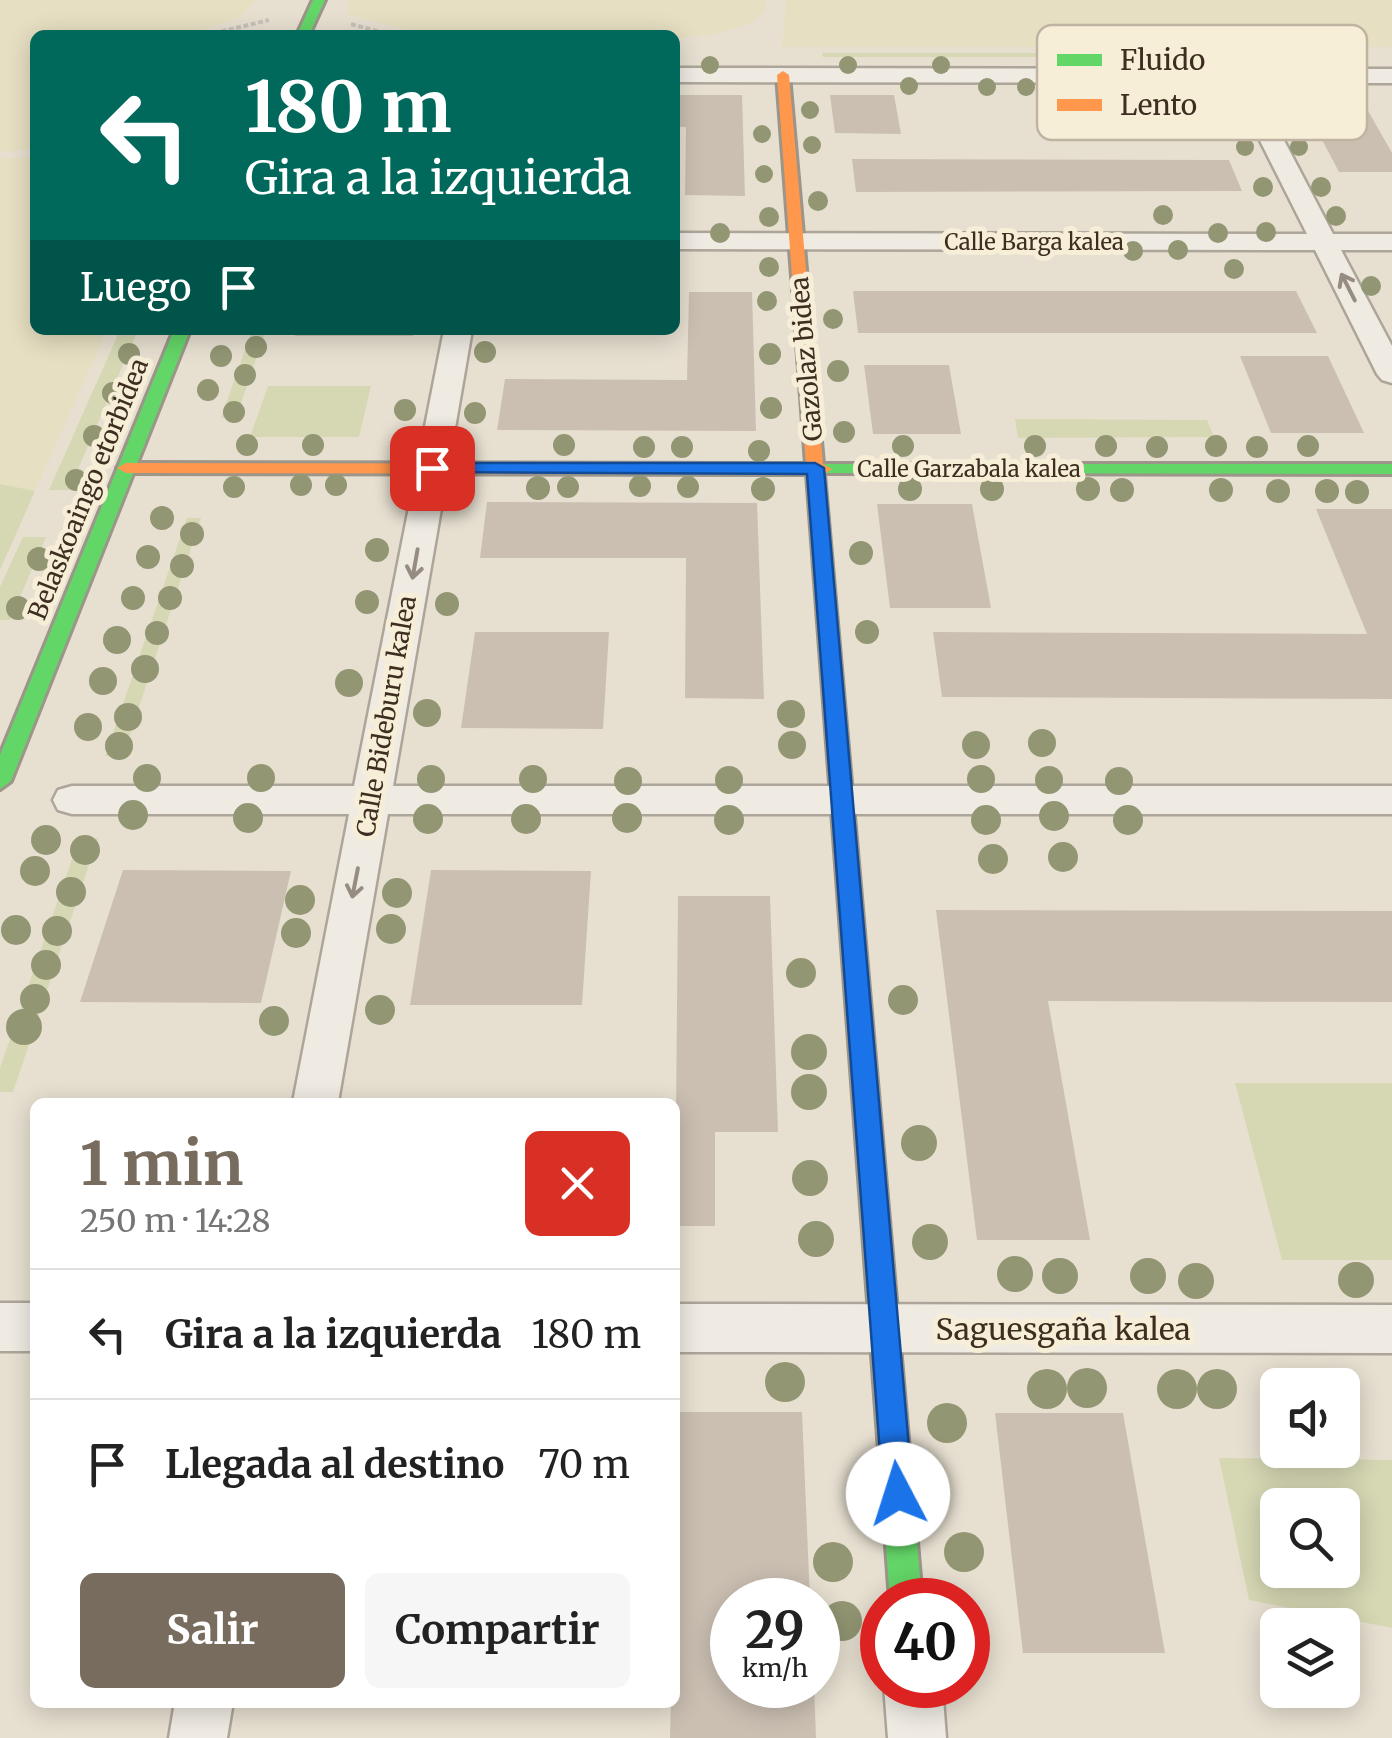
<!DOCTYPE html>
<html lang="es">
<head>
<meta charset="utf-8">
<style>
  body { margin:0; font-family:Merriweather,serif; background:#f6f6f6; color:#222; height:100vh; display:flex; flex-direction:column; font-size:38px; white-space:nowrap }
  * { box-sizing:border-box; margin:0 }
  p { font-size:32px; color:#767676 }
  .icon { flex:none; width:55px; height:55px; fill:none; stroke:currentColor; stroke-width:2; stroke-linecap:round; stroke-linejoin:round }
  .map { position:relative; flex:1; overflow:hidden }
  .side { position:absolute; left:30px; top:1098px; width:650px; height:610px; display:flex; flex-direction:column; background:#fff; border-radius:15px; box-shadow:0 5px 25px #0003 }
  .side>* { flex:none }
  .guide { position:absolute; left:30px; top:30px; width:650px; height:305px; border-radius:15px; box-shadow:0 5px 25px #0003; background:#00695c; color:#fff; overflow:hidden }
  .controls { position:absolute; left:1260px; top:1368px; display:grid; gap:20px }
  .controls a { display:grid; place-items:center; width:100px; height:100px; border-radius:15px; background:#fff; box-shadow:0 5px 25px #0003; font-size:50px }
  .speed { position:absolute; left:710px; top:1578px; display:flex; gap:20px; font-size:50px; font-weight:700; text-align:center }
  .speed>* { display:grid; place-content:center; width:130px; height:130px; border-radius:50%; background:#fff; box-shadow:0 5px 25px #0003; line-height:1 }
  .speed small { font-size:25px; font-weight:400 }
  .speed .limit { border:15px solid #d22; background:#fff; color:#111 }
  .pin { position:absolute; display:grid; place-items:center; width:85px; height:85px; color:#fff; margin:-42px; border-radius:20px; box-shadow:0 5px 15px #0006 }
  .me { position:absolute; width:110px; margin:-55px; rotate:355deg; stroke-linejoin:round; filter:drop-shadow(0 0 8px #0008) }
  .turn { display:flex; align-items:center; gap:35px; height:210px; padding:0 50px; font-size:45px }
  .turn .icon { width:130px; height:130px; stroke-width:2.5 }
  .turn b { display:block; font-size:70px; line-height:85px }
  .then { display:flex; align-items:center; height:95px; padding:0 50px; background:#0003; gap:20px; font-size:38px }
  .round { display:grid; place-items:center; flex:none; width:105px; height:105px; border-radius:15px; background:#f6f6f6 }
  .head { display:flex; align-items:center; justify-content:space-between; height:170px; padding:0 50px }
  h1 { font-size:60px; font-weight:700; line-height:75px; color:#786c5e }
  .primary-button { display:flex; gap:20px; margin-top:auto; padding:20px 50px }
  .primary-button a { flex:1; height:115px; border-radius:15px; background:#786c5e; color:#fff; font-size:40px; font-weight:700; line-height:115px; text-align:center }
  .primary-button a+a { background:#f6f6f6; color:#222 }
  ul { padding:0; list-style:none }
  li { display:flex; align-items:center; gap:30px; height:130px; padding:0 50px; border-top:2px solid #e0e0e0 }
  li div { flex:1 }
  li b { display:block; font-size:38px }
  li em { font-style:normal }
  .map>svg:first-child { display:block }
  .farmland { fill:#e6dfc2 }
  .green { fill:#d6d7b3; fill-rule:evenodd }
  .building { fill:#cbbfb2 }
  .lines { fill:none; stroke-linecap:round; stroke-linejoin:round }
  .street-casing { stroke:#ada599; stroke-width:5 }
  .fast-casing { stroke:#9c958a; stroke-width:6 }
  .slow-casing { stroke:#9c958a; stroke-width:6 }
  .path { stroke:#c8c2b9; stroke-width:4; stroke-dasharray:5 2.5; stroke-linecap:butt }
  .street { fill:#efebe3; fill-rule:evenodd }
  .fast { fill:#63d668; fill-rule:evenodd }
  .slow { fill:#ff974d; fill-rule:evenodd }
  .tree { fill:#929673 }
  .oneway { stroke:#968c82 }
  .route { fill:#1a73e8; stroke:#114b97; stroke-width:2.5 }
  .labels { text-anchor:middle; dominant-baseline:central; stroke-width:10; stroke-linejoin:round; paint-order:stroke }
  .far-street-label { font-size:22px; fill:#3d2e20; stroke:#f7eed8 }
  .street-label { font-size:25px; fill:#3d2e20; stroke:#f7eed8 }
  .near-street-label { font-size:30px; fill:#3d2e20; stroke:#f7eed8 }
  .key { fill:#f7eed8; stroke:#bfb4a1; stroke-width:2.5 }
  .key-label { font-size:28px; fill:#3d2e20 }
</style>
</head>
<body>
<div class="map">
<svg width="1392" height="1738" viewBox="0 0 1392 1738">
  <rect width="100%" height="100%" fill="#e7e0d1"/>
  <g class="farmland">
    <polygon points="0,0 257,0 239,17 191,35 35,35 35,149 0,152"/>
    <polygon points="349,0 766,0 765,9 752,23 714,34 675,39 675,35 423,35 347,14"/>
    <polygon points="786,0 1392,0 1392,47 782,47"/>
    <polygon points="35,156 35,330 107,330 35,491 0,484 0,159"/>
  </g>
  <g class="green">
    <polygon points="822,53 1180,53 1182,57 823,57"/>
    <polygon points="120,330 138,330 69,490 49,490"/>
    <polygon points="252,330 266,330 236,418 221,418"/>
    <polygon points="268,386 371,386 359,437 250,437"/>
    <polygon points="1015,419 1207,420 1214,437 1018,438"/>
    <polygon points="0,484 35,491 0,570"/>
    <polygon points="187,518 201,518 123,756 105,756"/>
    <polygon points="23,537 46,537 10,620 0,620 0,587"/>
    <polygon points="98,838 13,1092 0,1092 0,1068 79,839"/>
    <polygon points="1235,1083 1392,1083 1392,1260 1282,1260"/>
    <path d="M1219 1458 1392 1460V1628L1249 1600ZM1278 1505H1342V1570H1278Z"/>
  </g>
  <g class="building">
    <polygon points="675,95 742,95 745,196 685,195 686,127 675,127"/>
    <polygon points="830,95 894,95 901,134 835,133"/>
    <polygon points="1301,100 1362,100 1392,153 1392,172 1339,172"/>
    <polygon points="852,159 1229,160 1242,191 856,192"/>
    <polygon points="853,291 1296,291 1317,333 858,333"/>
    <polygon points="689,292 752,292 756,431 497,430 505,379 687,380"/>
    <polygon points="297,330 414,330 413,336 295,336"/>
    <polygon points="1240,356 1328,356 1364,433 1271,433"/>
    <polygon points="864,365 949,365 961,434 873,434"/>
    <polygon points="487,502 757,503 764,699 685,698 686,558 480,558"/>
    <polygon points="877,504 972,504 991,608 890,608"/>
    <polygon points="1316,509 1392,509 1392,699 942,697 933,632 1367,634"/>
    <polygon points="475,632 609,632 603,729 461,728"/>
    <polygon points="123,870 291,871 261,1003 80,1002"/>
    <polygon points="431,870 591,871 582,1005 410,1005"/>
    <polygon points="678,896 770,896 778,1132 715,1132 715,1226 675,1226"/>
    <polygon points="936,910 1392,911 1392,1002 1048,1001 1090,1240 977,1240"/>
    <polygon points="675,1412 802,1412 810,1600 732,1600 732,1685 814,1685 816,1738 670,1738 671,1702 675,1702"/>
    <polygon points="995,1413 1123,1413 1165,1653 1023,1653"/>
  </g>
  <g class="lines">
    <g class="street-casing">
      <g id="street">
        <polygon points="675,68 1392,69 1392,83 1254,83 1333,234 1392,234 1392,250 1341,250 1392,346 1392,383 1382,380 1377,374 1315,250 675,249 675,233 1307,234 1231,83 675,82"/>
        <polygon points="444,330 472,330 393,786 1392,786 1392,814 388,814 338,1102 293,1102 349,814 72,814 58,810 53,800 58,790 72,786 354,786"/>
        <rect x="0" y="1303" width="35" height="48"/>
        <polygon points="675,1304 1392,1305 1392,1353 675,1352"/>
        <polygon points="884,1685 942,1685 946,1738 888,1738"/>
        <polygon points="175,1702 233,1702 227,1738 169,1738"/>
      </g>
    </g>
    <g class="fast-casing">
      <g id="fast">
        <polygon points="313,0 325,0 309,35 297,35"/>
        <polygon points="174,330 190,330 11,781 0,789 0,755"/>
        <polygon points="823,464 1392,464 1392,474 817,473 817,465"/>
        <polygon points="846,843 857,851 922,1600 890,1600 835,851"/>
      </g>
    </g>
    <g class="slow-casing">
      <polygon id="slow" points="783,71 789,75 823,464 832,469 824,474 857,851 846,859 835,851 807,474 126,473 117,468 126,463 806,464 777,75"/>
    </g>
    <g class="path">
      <polyline points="351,24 391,35"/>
      <polyline points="207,35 269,20"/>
    </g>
    <use href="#street" class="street"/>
    <use href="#fast" class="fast"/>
    <use href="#slow" class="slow"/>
  </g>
  <g class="tree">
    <circle cx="710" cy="65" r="9"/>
    <circle cx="848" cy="65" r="9"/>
    <circle cx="941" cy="65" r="9"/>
    <circle cx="909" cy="86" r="9"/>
    <circle cx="987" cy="87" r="9"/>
    <circle cx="1026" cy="87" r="9"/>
    <circle cx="810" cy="110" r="9"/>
    <circle cx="762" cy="134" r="9"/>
    <circle cx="812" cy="145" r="9"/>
    <circle cx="1245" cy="147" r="9"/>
    <circle cx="1299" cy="147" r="9"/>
    <circle cx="764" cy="174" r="9"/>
    <circle cx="1263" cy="187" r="10"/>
    <circle cx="1321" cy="187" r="10"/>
    <circle cx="818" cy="201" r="10"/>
    <circle cx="1163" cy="215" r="10"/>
    <circle cx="1336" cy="216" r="10"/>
    <circle cx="769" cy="217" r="10"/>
    <circle cx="1266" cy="232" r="10"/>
    <circle cx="720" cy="233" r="10"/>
    <circle cx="1218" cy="233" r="10"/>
    <circle cx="1178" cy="250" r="10"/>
    <circle cx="1133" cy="251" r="10"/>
    <circle cx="769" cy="267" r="10"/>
    <circle cx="1234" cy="269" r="10"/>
    <circle cx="1371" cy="286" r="10"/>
    <circle cx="767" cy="301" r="10"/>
    <circle cx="833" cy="319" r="10"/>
    <circle cx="256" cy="347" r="11"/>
    <circle cx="485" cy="352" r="11"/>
    <circle cx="129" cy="354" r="11"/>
    <circle cx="770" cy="354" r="11"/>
    <circle cx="221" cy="356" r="11"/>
    <circle cx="838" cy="371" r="11"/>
    <circle cx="245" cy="375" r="11"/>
    <circle cx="208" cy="390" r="11"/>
    <circle cx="113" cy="393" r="11"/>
    <circle cx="771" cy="408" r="11"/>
    <circle cx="405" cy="410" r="11"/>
    <circle cx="234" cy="412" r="11"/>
    <circle cx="475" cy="413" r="11"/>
    <circle cx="844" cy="432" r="11"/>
    <circle cx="94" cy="436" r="11"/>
    <circle cx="247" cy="445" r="11"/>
    <circle cx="313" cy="445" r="11"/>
    <circle cx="564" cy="445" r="11"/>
    <circle cx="903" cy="446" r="11"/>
    <circle cx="1035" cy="446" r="11"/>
    <circle cx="1106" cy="446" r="11"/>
    <circle cx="1216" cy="446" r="11"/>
    <circle cx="1308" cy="446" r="11"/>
    <circle cx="644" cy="447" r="11"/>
    <circle cx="682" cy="447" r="11"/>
    <circle cx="1157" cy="447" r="11"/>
    <circle cx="1257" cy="447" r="11"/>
    <circle cx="759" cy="451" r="11"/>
    <circle cx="76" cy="480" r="11"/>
    <circle cx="301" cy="485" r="11"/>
    <circle cx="336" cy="485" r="11"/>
    <circle cx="640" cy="486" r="11"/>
    <circle cx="538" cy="488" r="12"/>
    <circle cx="234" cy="487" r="11"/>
    <circle cx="568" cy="487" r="11"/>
    <circle cx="688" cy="487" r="11"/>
    <circle cx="763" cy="489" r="12"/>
    <circle cx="910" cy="489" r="12"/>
    <circle cx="992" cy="489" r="12"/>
    <circle cx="1088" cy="489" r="12"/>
    <circle cx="1122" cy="490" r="12"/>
    <circle cx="1221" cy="490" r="12"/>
    <circle cx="1278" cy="491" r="12"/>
    <circle cx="1327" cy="491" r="12"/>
    <circle cx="1357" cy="492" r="12"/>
    <circle cx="162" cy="518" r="12"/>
    <circle cx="192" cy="534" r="12"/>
    <circle cx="377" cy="550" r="12"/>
    <circle cx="861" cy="553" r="12"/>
    <circle cx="148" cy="557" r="12"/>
    <circle cx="39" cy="559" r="12"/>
    <circle cx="182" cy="566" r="12"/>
    <circle cx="133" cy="598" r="12"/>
    <circle cx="170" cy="598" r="12"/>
    <circle cx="367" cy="602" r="12"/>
    <circle cx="447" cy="604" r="12"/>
    <circle cx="18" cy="608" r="12"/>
    <circle cx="867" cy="632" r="12"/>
    <circle cx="157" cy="633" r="12"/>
    <circle cx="117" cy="640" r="14"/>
    <circle cx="145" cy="669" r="14"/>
    <circle cx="103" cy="681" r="14"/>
    <circle cx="349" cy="683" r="14"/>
    <circle cx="427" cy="713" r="14"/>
    <circle cx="791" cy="714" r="14"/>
    <circle cx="128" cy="717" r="14"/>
    <circle cx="88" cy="727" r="14"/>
    <circle cx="1042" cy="743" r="14"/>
    <circle cx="792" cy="745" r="14"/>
    <circle cx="976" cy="745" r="14"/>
    <circle cx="119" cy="746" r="14"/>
    <circle cx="147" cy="778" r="14"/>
    <circle cx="261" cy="778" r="14"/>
    <circle cx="431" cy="779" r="14"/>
    <circle cx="533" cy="779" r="14"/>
    <circle cx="981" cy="779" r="14"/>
    <circle cx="729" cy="780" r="14"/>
    <circle cx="1049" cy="780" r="14"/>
    <circle cx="628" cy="781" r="14"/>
    <circle cx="1119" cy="781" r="14"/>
    <circle cx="133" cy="815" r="15"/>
    <circle cx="1054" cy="816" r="15"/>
    <circle cx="248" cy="818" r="15"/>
    <circle cx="627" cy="818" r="15"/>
    <circle cx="428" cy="819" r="15"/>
    <circle cx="526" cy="819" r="15"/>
    <circle cx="729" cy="820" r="15"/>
    <circle cx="986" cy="820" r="15"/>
    <circle cx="1128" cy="820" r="15"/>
    <circle cx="46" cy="840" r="15"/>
    <circle cx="85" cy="850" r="15"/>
    <circle cx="1063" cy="857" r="15"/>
    <circle cx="993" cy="859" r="15"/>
    <circle cx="35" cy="871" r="15"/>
    <circle cx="71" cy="892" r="15"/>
    <circle cx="397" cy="893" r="15"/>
    <circle cx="300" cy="900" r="15"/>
    <circle cx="391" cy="929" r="15"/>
    <circle cx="16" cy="930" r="15"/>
    <circle cx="57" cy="931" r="15"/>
    <circle cx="296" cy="933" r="15"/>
    <circle cx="46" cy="965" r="15"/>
    <circle cx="801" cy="973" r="15"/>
    <circle cx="35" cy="999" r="15"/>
    <circle cx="903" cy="1000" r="15"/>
    <circle cx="380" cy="1010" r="15"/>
    <circle cx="274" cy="1021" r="15"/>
    <circle cx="24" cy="1027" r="18"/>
    <circle cx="809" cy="1052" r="18"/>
    <circle cx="809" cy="1092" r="18"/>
    <circle cx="919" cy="1143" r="18"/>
    <circle cx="810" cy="1178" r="18"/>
    <circle cx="816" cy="1239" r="18"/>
    <circle cx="930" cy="1242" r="18"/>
    <circle cx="1015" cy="1274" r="18"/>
    <circle cx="1060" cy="1276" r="18"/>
    <circle cx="1148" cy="1276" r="18"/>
    <circle cx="1356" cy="1280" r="18"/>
    <circle cx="1196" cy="1281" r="18"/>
    <circle cx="785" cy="1382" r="20"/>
    <circle cx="1087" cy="1388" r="20"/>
    <circle cx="1047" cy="1389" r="20"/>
    <circle cx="1177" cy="1389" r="20"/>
    <circle cx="1217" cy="1389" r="20"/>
    <circle cx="947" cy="1423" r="20"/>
    <circle cx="964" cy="1552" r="20"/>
    <circle cx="833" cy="1562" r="20"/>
    <circle cx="842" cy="1621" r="20"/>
  </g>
  <defs><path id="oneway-shaft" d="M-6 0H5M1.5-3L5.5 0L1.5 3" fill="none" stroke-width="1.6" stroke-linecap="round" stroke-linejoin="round" transform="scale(2.5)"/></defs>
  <g class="oneway">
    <use href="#oneway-shaft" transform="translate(1348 287) rotate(-117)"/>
    <use href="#oneway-shaft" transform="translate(415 564) rotate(100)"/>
    <use href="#oneway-shaft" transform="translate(355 883) rotate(101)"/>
  </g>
  <polygon class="route" points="432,463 815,463 824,468 913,1494 909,1505 898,1509 887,1505 883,1494 807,474 426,472 423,468"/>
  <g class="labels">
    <g class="far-street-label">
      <text x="1034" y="242">Calle Barga kalea</text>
      <text x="969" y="469">Calle Garzabala kalea</text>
    </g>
    <g class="street-label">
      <text transform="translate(806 359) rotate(-95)">Gazolaz bidea</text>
      <text transform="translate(88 489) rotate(-68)">Belaskoaingo etorbidea</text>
      <text transform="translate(386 716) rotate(-80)">Calle Bideburu kalea</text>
    </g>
    <g class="near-street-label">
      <text x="1063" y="1329">Saguesgaña kalea</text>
    </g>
  </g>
  <rect x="1037" y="25" width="330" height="115" rx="15" class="key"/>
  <rect x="1057" y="54" width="45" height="12" fill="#63d668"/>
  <rect x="1057" y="99" width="45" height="12" fill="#ff974d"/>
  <g class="key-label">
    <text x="1120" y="70">Fluido</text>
    <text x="1120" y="115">Lento</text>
  </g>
</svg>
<div class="controls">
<a><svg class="icon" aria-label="sound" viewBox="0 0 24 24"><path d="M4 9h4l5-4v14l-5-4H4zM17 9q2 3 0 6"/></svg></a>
<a><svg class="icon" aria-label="search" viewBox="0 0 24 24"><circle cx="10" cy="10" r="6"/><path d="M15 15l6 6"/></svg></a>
<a><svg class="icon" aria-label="layers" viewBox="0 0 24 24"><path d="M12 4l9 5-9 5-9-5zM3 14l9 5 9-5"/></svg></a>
</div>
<div class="speed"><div>29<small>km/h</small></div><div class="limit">40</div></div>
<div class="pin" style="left:432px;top:468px;background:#d93025"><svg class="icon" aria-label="arrive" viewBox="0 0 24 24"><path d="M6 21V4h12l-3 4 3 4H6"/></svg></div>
<svg class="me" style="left:898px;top:1494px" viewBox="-20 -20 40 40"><circle r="19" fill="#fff"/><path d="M0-13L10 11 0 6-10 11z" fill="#1a73e8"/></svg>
<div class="guide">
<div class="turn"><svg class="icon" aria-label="left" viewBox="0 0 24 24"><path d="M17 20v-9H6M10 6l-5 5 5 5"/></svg><div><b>180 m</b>Gira a la izquierda</div></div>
<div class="then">Luego<svg class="icon" aria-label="arrive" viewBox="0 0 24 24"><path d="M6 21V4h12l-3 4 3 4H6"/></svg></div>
</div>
<section class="side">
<div class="head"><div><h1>1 min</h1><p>250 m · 14:28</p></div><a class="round" style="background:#d93025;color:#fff"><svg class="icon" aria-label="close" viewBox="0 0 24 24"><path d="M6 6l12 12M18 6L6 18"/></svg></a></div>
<ul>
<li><svg class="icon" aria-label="left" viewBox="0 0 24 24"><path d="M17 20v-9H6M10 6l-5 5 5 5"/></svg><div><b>Gira a la izquierda</b></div><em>180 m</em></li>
<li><svg class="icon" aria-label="arrive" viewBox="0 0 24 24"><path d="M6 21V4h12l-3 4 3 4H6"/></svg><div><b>Llegada al destino</b></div><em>70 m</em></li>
</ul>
<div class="primary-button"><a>Salir</a><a>Compartir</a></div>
</section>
</div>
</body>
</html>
